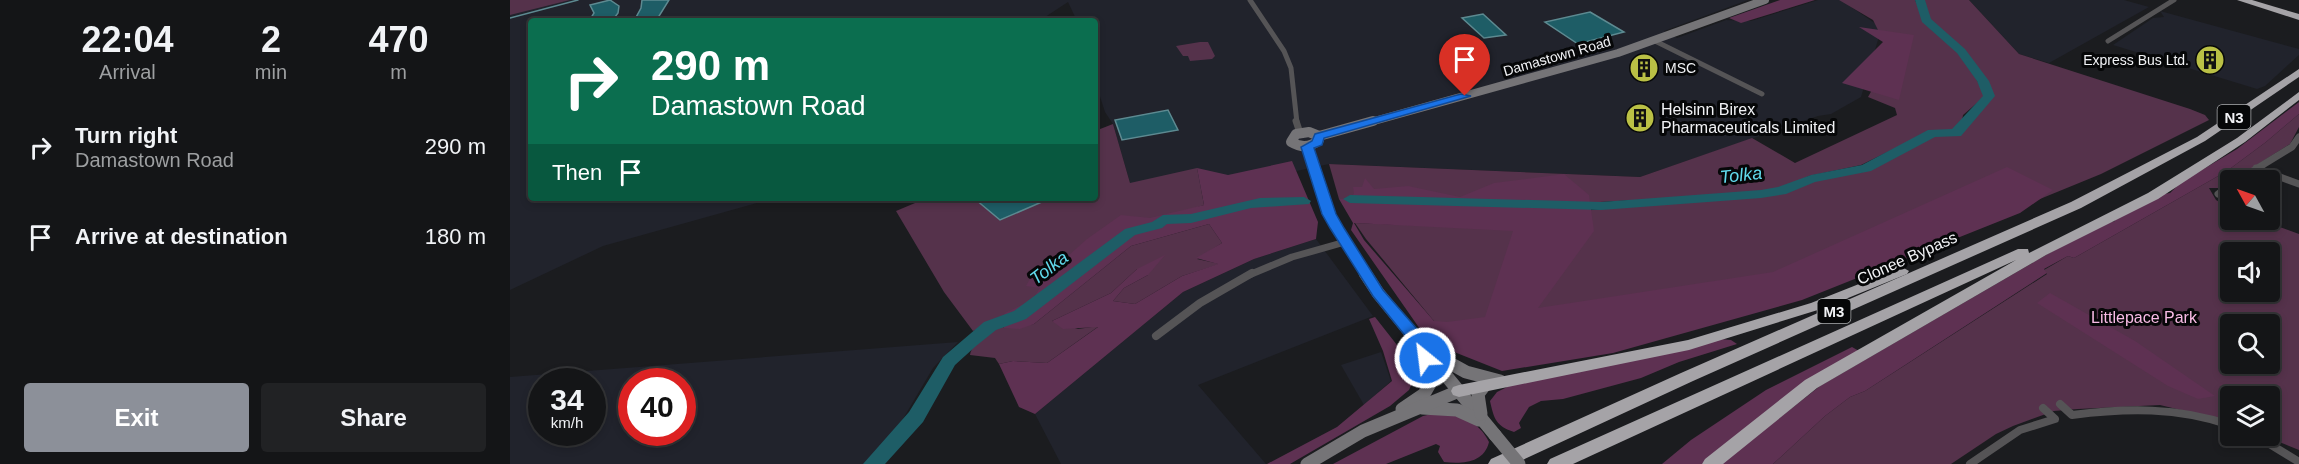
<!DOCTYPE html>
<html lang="en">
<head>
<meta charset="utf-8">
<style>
  body { margin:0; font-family:Arial,sans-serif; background:#212224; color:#f1f3f6; height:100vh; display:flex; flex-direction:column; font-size:22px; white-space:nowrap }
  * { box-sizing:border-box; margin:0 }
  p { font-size:20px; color:#9d9fa1 }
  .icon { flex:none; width:33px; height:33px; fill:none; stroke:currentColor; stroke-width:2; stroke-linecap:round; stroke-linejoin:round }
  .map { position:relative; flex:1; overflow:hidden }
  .panel { display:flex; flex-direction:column; background:#141517; width:510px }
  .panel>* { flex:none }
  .guide { position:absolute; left:18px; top:18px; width:570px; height:183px; border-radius:6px; box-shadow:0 3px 9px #0003,0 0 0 2px #333436; background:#0b6e4f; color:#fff; overflow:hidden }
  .needle { width:39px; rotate:310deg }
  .fabs { position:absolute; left:1710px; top:170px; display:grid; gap:12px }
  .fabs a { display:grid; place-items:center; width:60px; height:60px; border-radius:6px; background:#141517; box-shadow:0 3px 9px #0003,0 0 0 2px #333436; font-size:30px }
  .speed { position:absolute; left:18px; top:368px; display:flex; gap:12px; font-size:30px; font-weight:700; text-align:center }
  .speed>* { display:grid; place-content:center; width:78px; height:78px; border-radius:50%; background:#141517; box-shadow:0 3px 9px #0003,0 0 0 2px #333436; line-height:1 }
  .speed small { font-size:15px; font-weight:400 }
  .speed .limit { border:9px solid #d22; background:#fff; color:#111 }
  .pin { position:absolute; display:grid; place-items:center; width:51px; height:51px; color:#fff; margin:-62px -26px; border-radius:50% 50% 50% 0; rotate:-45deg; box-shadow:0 0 6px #0007 }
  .pin .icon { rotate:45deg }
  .me { position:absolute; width:66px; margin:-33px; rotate:331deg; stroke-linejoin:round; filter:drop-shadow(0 0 4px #0008) }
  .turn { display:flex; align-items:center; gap:21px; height:126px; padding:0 24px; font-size:27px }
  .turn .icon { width:78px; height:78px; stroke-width:2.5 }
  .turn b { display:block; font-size:42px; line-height:51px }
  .then { display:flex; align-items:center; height:57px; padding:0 24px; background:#0003; gap:12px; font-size:22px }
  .eta { display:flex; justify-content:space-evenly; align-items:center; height:102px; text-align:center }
  .eta b { font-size:36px; font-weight:800; line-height:42px }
  .button { display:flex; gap:12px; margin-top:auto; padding:12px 24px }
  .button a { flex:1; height:69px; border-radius:6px; background:#8c9099; color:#fff; font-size:24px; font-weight:800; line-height:69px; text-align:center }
  .button a+a { background:#212224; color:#f1f3f6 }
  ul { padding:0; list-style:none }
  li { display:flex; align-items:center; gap:18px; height:90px; padding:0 24px }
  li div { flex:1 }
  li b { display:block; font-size:22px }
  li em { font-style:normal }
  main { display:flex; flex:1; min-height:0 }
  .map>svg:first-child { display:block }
  .built { fill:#21232c; fill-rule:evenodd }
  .green { fill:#55324b; fill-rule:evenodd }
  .forest { fill:#5e3152; fill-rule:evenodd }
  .water { fill:#1e5d66; stroke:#5d8a91; stroke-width:1.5 }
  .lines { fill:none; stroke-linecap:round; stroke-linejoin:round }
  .stream { stroke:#5d8a91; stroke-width:1.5 }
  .river { fill:#1e5d66; fill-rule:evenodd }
  .street-far2 { stroke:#555456; stroke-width:5 }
  .street-far1 { stroke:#555456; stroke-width:7 }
  .street { stroke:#555456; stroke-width:8 }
  .secondary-far2 { stroke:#757477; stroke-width:8 }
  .secondary-far1 { stroke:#757477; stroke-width:10 }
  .secondary { stroke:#757477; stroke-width:13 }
  .highway { fill:#a5a3a7; fill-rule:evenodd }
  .secondary-bridge { stroke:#757477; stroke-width:13 }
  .route { fill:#1a73e8; stroke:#114b97; stroke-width:1.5 }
  .labels { text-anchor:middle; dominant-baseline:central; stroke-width:6; stroke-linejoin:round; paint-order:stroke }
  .far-street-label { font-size:14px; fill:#f1f2f5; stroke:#060708 }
  .far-poi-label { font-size:14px; fill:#f1f2f5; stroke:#060708; text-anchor:end }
  .shield { fill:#060708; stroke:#aaacae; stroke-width:1.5 }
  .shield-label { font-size:15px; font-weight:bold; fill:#f1f2f5 }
  .poi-label { font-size:16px; fill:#f1f2f5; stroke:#060708; text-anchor:start }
  .street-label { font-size:16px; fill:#f1f2f5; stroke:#060708 }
  .park-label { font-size:16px; fill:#f9bce6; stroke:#060708 }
  .water-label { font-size:18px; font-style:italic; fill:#61daec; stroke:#060708 }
</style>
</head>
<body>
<main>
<section class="panel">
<div class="eta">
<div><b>22:04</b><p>Arrival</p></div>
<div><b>2</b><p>min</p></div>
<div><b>470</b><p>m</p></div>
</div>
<ul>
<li><svg class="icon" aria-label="right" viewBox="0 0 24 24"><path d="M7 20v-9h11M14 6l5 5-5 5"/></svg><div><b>Turn right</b><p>Damastown Road</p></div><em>290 m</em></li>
<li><svg class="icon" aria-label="arrive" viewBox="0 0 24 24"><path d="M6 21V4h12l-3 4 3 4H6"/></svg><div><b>Arrive at destination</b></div><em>180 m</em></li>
</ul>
<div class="button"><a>Exit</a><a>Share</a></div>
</section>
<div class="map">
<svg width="1789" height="464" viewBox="0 0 1789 464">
  <rect width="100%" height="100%" fill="#1b1c1f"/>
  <g class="built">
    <polygon points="0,0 1238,0 1154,31 1167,38 1216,20 1241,21 1308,0 1331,0 1369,26 1370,33 1351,97 1321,114 1308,116 1130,177 819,164 651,200 620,183 603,124 595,112 585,81 585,21 567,21 558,2 529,21 21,21 21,198 265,198 93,246 0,290"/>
    <polygon points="1459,0 1614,0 1639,7 1539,63 1509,54"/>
    <polygon points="1650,11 1789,49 1789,55 1755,86 1747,89 1603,45 1643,18 1654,17"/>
    <polygon points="806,239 863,316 688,385 756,464 551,464 525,414 673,292 744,259"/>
    <path d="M448 342 423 368 384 434 357 464H0V377ZM32 381H82V432H32ZM122 381H172V432H122Z"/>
    <polygon points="871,352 881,381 854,405 831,365"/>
  </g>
  <g class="green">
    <polygon points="0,0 60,0 0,15"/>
    <polygon points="1329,0 1405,0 1414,21 1434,36 1459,65 1475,96 1453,115 1451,127 1441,131 1430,130 1414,134 1351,165 1299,176 1274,187 1250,193 1072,203 829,199 819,164 1130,177 1242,138 1285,163 1387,115 1385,108 1358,97 1381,56 1363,20"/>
    <polygon points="1411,0 1459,0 1509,54 1680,109 1695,115 1699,120 1591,174 1432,239 943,344 856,239 845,223 1031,230 1071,211 1271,193 1299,181 1353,172 1420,136 1450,132 1462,116 1482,98 1471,73 1437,34 1418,19"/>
    <polygon points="690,42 698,42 705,56 702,59 680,61 678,56 673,56 666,46"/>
    <path d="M1789 114V127L1780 144 1710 188H1699L1706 200 1720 208V219H1748L1789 234V450L1752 435H1760V396H1720V422L1650 405 1568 409 1544 411 1503 426 1486 434 1441 464H1263L1315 416 1340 397 1355 391 1537 274 1534 270 1558 256 1564 258 1717 171 1756 142ZM1720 252H1760V291H1720ZM1720 324H1760V363H1720Z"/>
    <polygon points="603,124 620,183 687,168 694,205 643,222 505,313 463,331 434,292 386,211 417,198 585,198 585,131"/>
    <path d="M699 224 712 243 687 259 710 264 672 276 625 304 603 301 614 288 638 275 627 269 601 293 542 321 568 329 589 326 537 363 503 361 489 364 485 358 460 355C463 340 481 332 493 325L494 328 524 324 621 246Z"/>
  </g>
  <g class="forest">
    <polygon points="1270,0 1305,0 1231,23 1219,18"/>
    <polygon points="1349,27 1404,35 1389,100 1332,83 1373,42"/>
    <polygon points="1789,102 1789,114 1756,142 1717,171 1564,258 1558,256 1534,269 1537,273 1355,391 1340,397 1315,416 1263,464 1211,464 1310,386 1586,226 1605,221 1604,217 1647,195 1660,193 1670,183 1727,149"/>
    <polygon points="782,161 808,222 806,239 744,259 673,292 525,414 509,407 489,364 503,361 537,363 588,327 553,329 542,321 601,293 627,269 655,255 638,275 614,288 603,301 625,304 672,276 708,264 686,258 712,243 699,224 621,246 524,324 510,329 494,328 492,319 495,313 522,300 530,288 516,286 521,277 549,264 577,239 611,215 640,218 694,205 687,168 718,175"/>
    <path d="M1497 167 1543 190 1510 213 1292 300 1103 353 992 371 919 342 841 230 843 223 829 199H837L844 194 843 187H852L855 178 864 189 898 186 950 197 984 183 1054 174 1079 195 1084 231 1028 308 1263 272ZM844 223 1003 231 975 317 937 322 924 321 854 240Z"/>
    <polygon points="1540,293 1625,341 1705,396 1688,399 1658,386 1527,303"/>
    <polygon points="865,317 898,359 905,377 899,390 880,406 780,464 757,464 827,427 882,381 873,351 859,319"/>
    <path d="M1210 339 1221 340 1227 344 1169 362 1131 378 1053 399 1031 401 1019 407 1009 423 1011 428 1004 432C986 426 984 419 980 401L987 392 1005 383Z"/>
    <polygon points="1342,347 1349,351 1192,464 1152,464 1181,440 1256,390"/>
    <path d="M930 412C952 417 969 421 979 442 974 463 953 464 934 462L928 452 930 446 926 444 876 464H823L913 416Z"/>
  </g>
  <g class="water">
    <polygon points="100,0 109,6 108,13 102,21 79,21 84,13 80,5"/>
    <polygon points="132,0 159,0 146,21 124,21 131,8"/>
    <polygon points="1080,12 1114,32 1068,44 1035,22"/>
    <polygon points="973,14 996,35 974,38 952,18"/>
    <polygon points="658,110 668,130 612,140 605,120"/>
    <polygon points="468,198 541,198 490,220 465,199"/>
  </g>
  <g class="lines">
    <polyline class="stream" points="0,18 68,0"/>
    <g class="river">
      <polygon points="1405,0 1415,0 1421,19 1455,49 1479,81 1485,96 1451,136 1425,137 1361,171 1305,182 1276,194 1251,198 1091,210 840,203 833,199 840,195 1091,202 1251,190 1268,187 1301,175 1352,165 1418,130 1442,129 1473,96 1467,81 1447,53 1412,22"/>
      <polygon points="794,197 801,201 799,204 741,208 681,223 657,224 652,228 625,235 516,319 486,330 466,346 445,365 413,422 375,464 353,464 399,412 433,357 474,322 504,311 615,229 642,222 653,215 681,214 750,198"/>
    </g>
    <g class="street-far2">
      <polyline points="740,0 774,51 781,68 787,123"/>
      <polyline points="1145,41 1252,94"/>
      <polyline points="1598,41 1664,0"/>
    </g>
    <g class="street-far1">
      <polyline points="786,121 790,133"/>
      <polyline points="1746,168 1789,184"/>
      <polyline points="1728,180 1782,147 1789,137"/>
      <polyline points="1708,194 1720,185"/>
      <polyline points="739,275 782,257 835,242"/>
    </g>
    <g class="street">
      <polyline points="646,336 690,303 742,273"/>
      <path d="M1550 404 1562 415C1617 408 1667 407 1720 425"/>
      <polyline points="1745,435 1789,462"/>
      <polyline points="1460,464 1510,430 1545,419 1533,408"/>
    </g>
    <polyline class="secondary-far2" points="857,123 1108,53 1255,0"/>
    <g class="secondary-far1">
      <path d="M799 132 809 136V140C800 148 791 148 781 142L786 134Z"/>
      <polyline points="809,136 863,121"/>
      <polyline points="797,147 819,214 856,275"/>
    </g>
    <g class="secondary">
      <polyline points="855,273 868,293 985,435"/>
      <polyline points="927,356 956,372 990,381"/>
      <polyline points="912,408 947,410 969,420"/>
      <polyline points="892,409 914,394 921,382 912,350"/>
      <polyline points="971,414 968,394 975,385"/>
      <polyline points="797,464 853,431 949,391"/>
    </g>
    <g class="highway">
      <polygon points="1727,0 1742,0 1789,14 1789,20"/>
      <polygon points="1789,69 1789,77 1695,141 1571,208 1183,381 1004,464 978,464 981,459 1171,373 1561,202 1687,137"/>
      <polygon points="1789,92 1789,100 1735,142 1648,199 1536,255 1307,388 1213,464 1192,464 1195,459 1295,380 1506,260 1063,464 1037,464 1040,459 1508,249 1518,249 1519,253 1638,193 1727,138"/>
      <polygon points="1392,267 1399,271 1397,274 1311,309 1179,350 949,397 943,395 941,391 943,387 949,385 1178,340 1301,303"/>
    </g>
    <polyline class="secondary-bridge" points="985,435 1009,464"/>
  </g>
  <polygon class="route" points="951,94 961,96 814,138 812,145 804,148 826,214 834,228 873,290 914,337 923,358 915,363 909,362 901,343 863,296 820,228 812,214 791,147 802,141 805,134"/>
  <defs>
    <g id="building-disc" transform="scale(1.5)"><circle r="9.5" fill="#bac045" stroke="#060708"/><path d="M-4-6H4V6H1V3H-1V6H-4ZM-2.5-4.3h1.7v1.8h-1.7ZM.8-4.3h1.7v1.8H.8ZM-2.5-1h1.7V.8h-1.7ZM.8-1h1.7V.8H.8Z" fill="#111"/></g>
  </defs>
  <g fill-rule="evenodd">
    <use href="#building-disc" x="1700" y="60"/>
    <use href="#building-disc" x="1134" y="68"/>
    <use href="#building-disc" x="1130" y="118"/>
  </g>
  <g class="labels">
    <g class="far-street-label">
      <text transform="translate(1047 56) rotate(-16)">Damastown Road</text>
    </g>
    <g class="far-poi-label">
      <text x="1679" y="60">Express Bus Ltd.</text>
      <text x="1155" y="68" text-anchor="start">MSC</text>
    </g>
    <g class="shield">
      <rect x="1707.5" y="105" width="33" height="24" rx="4.5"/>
      <rect x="1307.5" y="299" width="33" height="24" rx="4.5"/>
    </g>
    <g class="shield-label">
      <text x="1724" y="117">N3</text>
      <text x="1324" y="311">M3</text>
    </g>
    <g class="poi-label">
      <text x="1151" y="109">Helsinn Birex<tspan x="1151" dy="18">Pharmaceuticals Limited</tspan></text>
    </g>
    <g class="street-label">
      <text transform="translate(1397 258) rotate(-24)">Clonee Bypass</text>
    </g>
    <g class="park-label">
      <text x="1634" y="317">Littlepace Park</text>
    </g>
    <g class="water-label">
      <text transform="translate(1231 175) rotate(-6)">Tolka</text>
      <text transform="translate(539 268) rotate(-37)">Tolka</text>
    </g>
  </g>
</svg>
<div class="fabs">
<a><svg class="needle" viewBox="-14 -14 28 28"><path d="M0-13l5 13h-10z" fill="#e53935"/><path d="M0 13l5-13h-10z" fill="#9d9fa1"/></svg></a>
<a><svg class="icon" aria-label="sound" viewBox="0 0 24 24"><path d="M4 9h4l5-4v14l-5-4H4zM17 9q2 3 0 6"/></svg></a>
<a><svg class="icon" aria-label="search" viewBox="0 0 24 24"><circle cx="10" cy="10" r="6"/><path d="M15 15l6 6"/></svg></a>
<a><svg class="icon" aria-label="layers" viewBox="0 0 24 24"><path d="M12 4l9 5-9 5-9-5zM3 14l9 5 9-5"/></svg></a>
</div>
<div class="speed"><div>34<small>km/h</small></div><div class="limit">40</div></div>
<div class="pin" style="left:955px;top:96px;background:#d93025"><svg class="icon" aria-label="arrive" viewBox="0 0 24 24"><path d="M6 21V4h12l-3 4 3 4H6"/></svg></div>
<svg class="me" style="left:915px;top:358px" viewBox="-20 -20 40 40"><circle r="17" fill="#1a73e8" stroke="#fff" stroke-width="3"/><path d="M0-11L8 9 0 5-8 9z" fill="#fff"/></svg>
<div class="guide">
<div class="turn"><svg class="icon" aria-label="right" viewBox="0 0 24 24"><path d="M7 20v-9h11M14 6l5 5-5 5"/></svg><div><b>290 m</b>Damastown Road</div></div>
<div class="then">Then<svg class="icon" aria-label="arrive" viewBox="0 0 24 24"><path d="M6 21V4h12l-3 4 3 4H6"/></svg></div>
</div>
</div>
</main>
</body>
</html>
